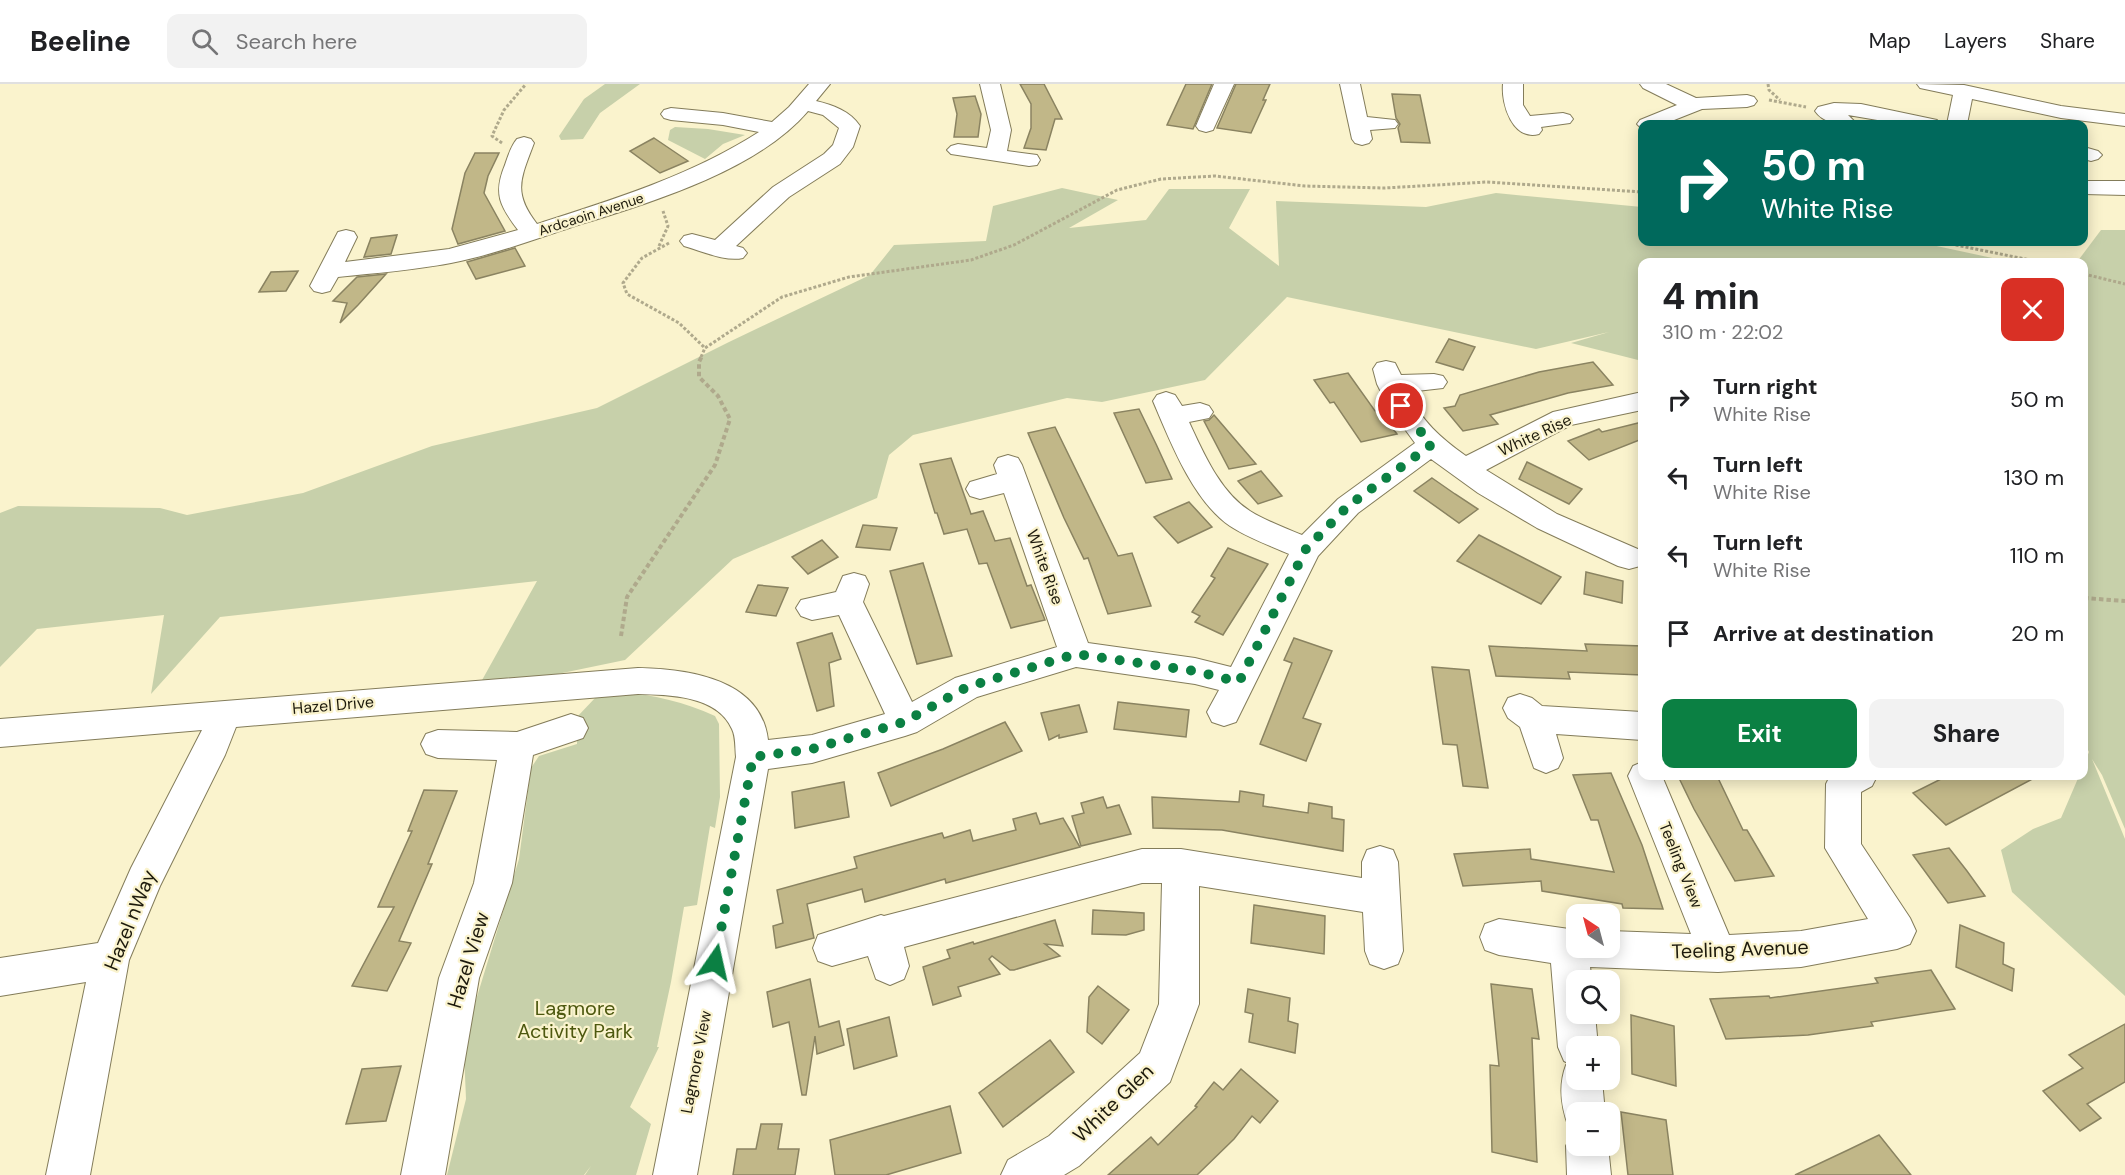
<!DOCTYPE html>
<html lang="en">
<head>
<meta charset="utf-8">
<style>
  body { margin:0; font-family:"DM Sans",sans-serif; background:#f2f2f2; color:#202124; height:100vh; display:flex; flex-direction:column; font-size:22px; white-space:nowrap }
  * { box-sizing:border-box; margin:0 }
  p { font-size:20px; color:#757577 }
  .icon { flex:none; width:33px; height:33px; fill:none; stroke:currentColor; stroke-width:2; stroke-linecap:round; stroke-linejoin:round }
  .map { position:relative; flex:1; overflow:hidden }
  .side { position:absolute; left:1638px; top:174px; width:450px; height:522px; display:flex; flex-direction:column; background:#fff; border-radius:12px; box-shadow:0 3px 15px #0003 }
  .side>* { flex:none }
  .top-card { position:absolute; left:1638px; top:36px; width:450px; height:126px; border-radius:12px; box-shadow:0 3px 15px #0003; background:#00695c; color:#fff; overflow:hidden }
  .needle { width:39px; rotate:324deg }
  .tools { position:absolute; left:1566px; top:820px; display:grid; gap:12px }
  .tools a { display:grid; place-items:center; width:54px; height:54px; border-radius:12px; background:#fff; box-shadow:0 3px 15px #0003; font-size:30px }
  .pin { position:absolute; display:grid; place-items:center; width:51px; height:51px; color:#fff; margin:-26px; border:3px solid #fff; border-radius:50%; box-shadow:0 2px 6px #0007 }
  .me { position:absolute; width:66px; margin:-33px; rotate:11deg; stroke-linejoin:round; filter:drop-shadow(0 0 4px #0008) }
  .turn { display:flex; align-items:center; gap:21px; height:126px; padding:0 24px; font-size:27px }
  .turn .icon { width:78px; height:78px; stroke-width:2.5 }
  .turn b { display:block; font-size:42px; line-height:51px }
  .round { display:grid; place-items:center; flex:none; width:63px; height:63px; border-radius:12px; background:#f2f2f2 }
  .overview { display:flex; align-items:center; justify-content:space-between; height:102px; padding:0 24px }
  h1 { font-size:36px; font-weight:700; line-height:45px }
  .cta { display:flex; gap:12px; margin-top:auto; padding:12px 24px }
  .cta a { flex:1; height:69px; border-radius:12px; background:#0b8043; color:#fff; font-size:24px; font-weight:700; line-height:69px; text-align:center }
  .cta a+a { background:#f2f2f2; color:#202124 }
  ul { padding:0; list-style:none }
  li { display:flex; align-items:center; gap:18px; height:78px; padding:0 24px }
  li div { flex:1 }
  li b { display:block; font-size:22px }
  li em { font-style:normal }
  header { display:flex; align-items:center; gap:36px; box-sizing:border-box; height:84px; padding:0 30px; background:#fff; border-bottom:2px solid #e0e0e0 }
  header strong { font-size:28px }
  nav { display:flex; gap:33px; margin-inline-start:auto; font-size:21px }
  .search { width:420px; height:54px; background:#f2f2f2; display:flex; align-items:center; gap:15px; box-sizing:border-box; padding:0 21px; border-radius:12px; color:#757577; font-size:22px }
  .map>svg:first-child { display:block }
  .green { fill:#c7d0aa }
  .building { fill:#c1b788; stroke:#8a8361; stroke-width:1.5 }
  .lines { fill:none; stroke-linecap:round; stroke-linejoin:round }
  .minor-casing { stroke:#837c5a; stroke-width:2 }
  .path-far1 { stroke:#afa98c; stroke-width:3; stroke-dasharray:3 2; stroke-linecap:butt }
  .path { stroke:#afa98c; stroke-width:4; stroke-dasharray:4.5 3; stroke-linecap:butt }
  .minor { fill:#fff; fill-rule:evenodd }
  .route { stroke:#0b8043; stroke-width:10; stroke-dasharray:0 18 }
  .labels { text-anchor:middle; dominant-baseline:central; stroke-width:4.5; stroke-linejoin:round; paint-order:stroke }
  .far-street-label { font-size:14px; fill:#1d1a0c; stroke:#faf3cd }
  .street-label { font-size:16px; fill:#1d1a0c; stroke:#faf3cd }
  .near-street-label { font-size:20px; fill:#1d1a0c; stroke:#faf3cd }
  .near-park-label { font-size:20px; fill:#4d580f; stroke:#faf3cd }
</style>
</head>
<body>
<header>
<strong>Beeline</strong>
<div class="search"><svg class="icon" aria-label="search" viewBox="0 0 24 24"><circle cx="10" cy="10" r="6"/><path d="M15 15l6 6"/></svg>Search here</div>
<nav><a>Map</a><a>Layers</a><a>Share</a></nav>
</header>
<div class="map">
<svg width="2125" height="1091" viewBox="0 0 2125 1091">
  <rect width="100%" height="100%" fill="#faf3cd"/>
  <g class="green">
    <polygon points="605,0 640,0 600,29 583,55 561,56 559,52 584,15"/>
    <polygon points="675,43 708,45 745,51 723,60 705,75 668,56 670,46"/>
    <polygon points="1062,104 1118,116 1069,144 1146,136 1169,105 1250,105 1229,144 1279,182 1276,117 1426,123 1496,109 1642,123 1642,158 1918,158 2011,178 1642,178 1642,277 1571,259 1609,248 1536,265 1287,213 1205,296 1102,318 1067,314 913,351 889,371 877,414 733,475 625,576 476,607 537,497 220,533 151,610 164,531 37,545 0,583 0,429 18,422 160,424 187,431 303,409 432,362 597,324 729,258 870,191 894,161 986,157 993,122"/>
    <polygon points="2101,146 2125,146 2125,745 2102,691 2092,675 2125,755 2125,912 2012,808 2001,766 2033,745 2061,734 2079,692 2084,692 2084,680 2089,668 2084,658 2084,178 2077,178"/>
    <path d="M621 608C655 611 684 618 715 632L719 640 720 713 715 744 710 742 697 821 684 823 671 898 657 963H659L630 1023 651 1040 636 1091H585L591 1082 584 1091H447L466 1015 464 968 476 916 519 775 531 684 539 672 577 660V633L596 613Z"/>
  </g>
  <g class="building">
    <polygon points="1020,0 1044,0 1062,35 1055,35 1046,66 1024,64 1031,44 1031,20"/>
    <polygon points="1186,0 1212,0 1193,45 1167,41"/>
    <polygon points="1236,0 1270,0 1263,16 1266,16 1251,49 1217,44"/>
    <polygon points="1392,10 1420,11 1430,59 1401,58 1398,44 1400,40 1396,34"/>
    <polygon points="975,12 981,30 978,53 954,53 957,30 953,14"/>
    <polygon points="654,54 688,77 660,89 630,67"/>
    <polygon points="475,69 499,69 488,92 484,109 505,147 458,160 452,145 465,89"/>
    <polygon points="397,151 391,170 364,173 371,154"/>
    <polygon points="515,164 525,182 476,195 467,178"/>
    <polygon points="298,187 286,207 259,208 271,188"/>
    <polygon points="386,190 358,221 340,239 347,219 333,217 357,193"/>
    <polygon points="1449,255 1475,263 1463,286 1436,278"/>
    <polygon points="1593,278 1613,301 1568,309 1490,331 1498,340 1463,347 1444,324 1455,322 1460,311 1539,288"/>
    <polygon points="1348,289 1375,327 1379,326 1397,350 1361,358 1334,318 1330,319 1314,296"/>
    <polygon points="1139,325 1156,360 1172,395 1146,399 1114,329"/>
    <polygon points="1214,331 1256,380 1229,385 1204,337 1209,336"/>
    <polygon points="1642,338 1642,355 1589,376 1568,357 1599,345 1602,348"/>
    <polygon points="1055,343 1118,472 1132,469 1151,522 1108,530 1088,474 1084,475 1064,434 1028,349"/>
    <polygon points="951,374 971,430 983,427 995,457 1010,454 1027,502 1031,501 1045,536 1011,544 987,479 979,480 967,445 944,450 937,429 935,429 920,380"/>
    <polygon points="1527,378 1582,405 1569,420 1519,395"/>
    <polygon points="1261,387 1282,412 1258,420 1238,397"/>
    <polygon points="1432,394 1455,410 1478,425 1459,439 1414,407"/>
    <polygon points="1189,418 1212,443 1178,459 1154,433"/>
    <polygon points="863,441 897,444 890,466 856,463"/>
    <polygon points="1479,451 1561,493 1541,520 1457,477"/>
    <polygon points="822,456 838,473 808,490 792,473"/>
    <polygon points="1228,464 1268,480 1223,551 1195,538 1200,532 1192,528 1215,494 1211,492"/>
    <polygon points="923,479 952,572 917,580 890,487"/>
    <polygon points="1586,488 1623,497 1622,519 1584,510"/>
    <polygon points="758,501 788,504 776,532 746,528"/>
    <polygon points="832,549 841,575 829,579 834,622 817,627 797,559"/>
    <polygon points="1294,554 1332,567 1303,634 1321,640 1306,677 1260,660 1292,579 1284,576"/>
    <polygon points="1585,560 1642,562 1642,591 1568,588 1570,595 1496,592 1489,562 1587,567"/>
    <polygon points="1432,583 1469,586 1488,704 1463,702 1457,661 1443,660"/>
    <polygon points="1118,618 1189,626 1186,653 1114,645"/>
    <polygon points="1079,621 1087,648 1059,654 1059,651 1049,656 1041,629"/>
    <polygon points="1005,638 1022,667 891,722 878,689 943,665"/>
    <polygon points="1611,689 1642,761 1663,825 1623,824 1622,820 1542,807 1541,797 1463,802 1454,770 1530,765 1531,775 1614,788 1598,736 1591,736 1573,691"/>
    <polygon points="1678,692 1717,692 1743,746 1747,746 1774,792 1735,797 1694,725"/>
    <polygon points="1947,692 2038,692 1946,741 1913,709"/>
    <polygon points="844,698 849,733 795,744 792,708"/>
    <polygon points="424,706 457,707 428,780 432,780 399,857 411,859 387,907 352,902 394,823 378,823 412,747 408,747"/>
    <polygon points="1240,707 1264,711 1263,722 1308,729 1309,719 1332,723 1332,734 1344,736 1343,767 1222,746 1153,744 1152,713 1239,718"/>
    <polygon points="1103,713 1107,724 1119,721 1131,750 1081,762 1072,732 1084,729 1081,719"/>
    <polygon points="1036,729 1040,740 1063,734 1080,763 946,799 945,795 865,818 862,805 807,820 814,854 776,864 773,842 783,839 777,806 857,784 854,773 942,749 944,754 970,746 973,757 1016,746 1013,735"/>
    <polygon points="1949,764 1967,787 1985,812 1948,819 1913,771"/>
    <polygon points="1254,821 1325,832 1324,870 1251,859"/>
    <polygon points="1093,826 1144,829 1144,846 1126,851 1092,850"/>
    <polygon points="1055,836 1063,862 1045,860 1060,872 1014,886 1010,886 992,872 989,875 1000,890 958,903 961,912 933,921 923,883 950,874 947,866 973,858 974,860"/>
    <polygon points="1960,841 2004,859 2003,880 2014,885 2012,907 1956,883"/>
    <polygon points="1931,886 1955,925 1871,938 1873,942 1808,951 1726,955 1710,915 1769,912 1770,914 1878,899 1875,894"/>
    <polygon points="810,895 819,943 839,937 844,961 817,970 815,952 806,1011 802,1011 789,938 773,943 767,908"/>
    <polygon points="1491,900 1532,905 1539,955 1532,954 1537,1078 1492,1068 1490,981 1499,982"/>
    <polygon points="1098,902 1129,926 1102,960 1087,948 1089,913"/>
    <polygon points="1248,905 1290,914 1288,937 1298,940 1295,969 1249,958 1253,930 1245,928"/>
    <polygon points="1631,931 1674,942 1676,1002 1632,990"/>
    <polygon points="889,933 897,972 854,985 847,945"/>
    <polygon points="2125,940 2125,998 2087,1020 2101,1034 2080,1047 2043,1007 2083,984 2069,971"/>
    <polygon points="1050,956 1074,988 1003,1043 979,1009"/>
    <polygon points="401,982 386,1037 346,1040 362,985"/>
    <polygon points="1241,985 1278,1017 1260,1039 1252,1032 1234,1055 1197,1091 1108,1091 1151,1053 1158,1061 1197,1023 1195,1022 1214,998 1223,1006"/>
    <polygon points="950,1022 961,1069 886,1091 835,1091 830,1056"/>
    <polygon points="1621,1028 1666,1036 1673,1091 1628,1091"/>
    <polygon points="761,1040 782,1040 778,1065 799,1065 795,1091 733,1091 737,1065 756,1065"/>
    <polygon points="1879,1051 1911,1091 1795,1091 1848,1066"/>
  </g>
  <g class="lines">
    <g class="minor-casing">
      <g id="minor">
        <path d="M809 0H830L816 17C833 21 850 27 860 42L853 63 840 80 789 113 736 162 743 164 747 169 743 174C725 178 702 167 684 162L680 157 684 152 692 150 715 156 773 103 824 70 833 61 839 44 823 31 808 27C755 89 645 120 569 144 530 157 492 171 451 179 414 186 376 189 338 193L330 207 322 209 314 207 310 202 338 148 346 146 354 148 357 153 345 178 449 165 518 146C500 122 493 110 505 81 508 72 511 62 517 55L524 53 531 55 534 59C521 94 512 108 537 140 615 115 690 92 759 48L723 41 671 36 664 34 661 30 664 26 671 24 723 29 772 38 789 23Z"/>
        <polygon points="980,0 1000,0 1011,46 1007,67 1037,71 1040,76 1037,81 1029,82 951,70 947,66 951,62 958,60 987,64 991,46"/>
        <polygon points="1214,0 1234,0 1213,46 1206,48 1199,46 1196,42"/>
        <polygon points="1340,0 1360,0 1367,33 1395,36 1398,40 1395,44 1370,46 1372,55 1369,59 1362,61 1355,59 1352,55"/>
        <path d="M1503 0H1523V21L1530 32 1563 29 1570 31 1573 35 1570 39 1541 43 1542 46 1539 50C1513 57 1501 21 1503 0Z"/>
        <polygon points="1640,0 1666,0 1696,14 1747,11 1754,13 1757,17 1754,21 1747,23 1702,25 1664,40 1642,40 1642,45 1637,40 1640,36 1677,21 1643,4"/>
        <polygon points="1917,0 1964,1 2061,22 2125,30 2125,42 2061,34 1972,15 1967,40 1947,40 1953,11 1920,4"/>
        <path d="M1834 19 1861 20 1937 36 1940 40H1901L1848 31 1854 37 1852 40C1838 40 1823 39 1815 27L1818 23Z"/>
        <polygon points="2084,63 2098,67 2102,71 2098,75 2091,77 2084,75"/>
        <polygon points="2084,97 2125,97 2125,111 2084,110"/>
        <path d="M1386 277 1395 279 1401 291 1434 290 1443 292 1447 298 1443 304 1408 308C1420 336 1442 355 1466 372L1553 328 1642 308V326L1571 341 1486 386 1557 430 1640 466 1642 471 1640 482 1629 485 1618 482 1537 444 1478 409 1431 375 1358 429 1318 472 1236 638 1224 642 1212 638 1207 628 1219 606 1195 600 1076 583 977 613 917 648 905 652 812 679 768 685 697 1091H653L736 673C735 664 736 653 732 645 717 611 669 611 638 610L236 643 225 671 160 802 129 876 90 1091H46L86 898 0 912V874L98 859 131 784 202 646 0 663V635L638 584C689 585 761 595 768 656L812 651 885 630 839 531 812 536 801 532 796 524 801 516 836 508 843 492 854 489 865 492 869 500 863 518 912 618 955 594 1057 563 1004 409 980 415 970 412 966 405 970 398 997 390 994 381 998 374 1008 371 1018 374 1022 381 1088 559 1195 574 1231 583 1289 470C1269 461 1248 454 1230 442 1193 417 1170 357 1153 317L1157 311 1166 308 1175 311 1182 322 1200 319 1209 322 1213 328 1209 334 1189 338C1204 370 1220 408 1250 427 1266 437 1285 444 1302 451L1338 415 1415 359 1388 322 1377 300 1373 285 1377 279Z"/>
        <polygon points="1520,610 1532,614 1542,622 1642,628 1642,656 1556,650 1563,674 1558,684 1546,689 1534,684 1520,643 1508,634 1503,624 1508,614"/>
        <polygon points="571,630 583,634 588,644 583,654 533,671 512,799 479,894 445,1091 401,1091 439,894 474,799 497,676 438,674 426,670 421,660 426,650 438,646 517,648"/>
        <path d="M1642 678V692H1662L1729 851 1801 847 1868 835 1825 764 1826 700 1830 692H1877L1872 702 1861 708V760L1910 834 1916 847 1910 860 1897 865 1801 883 1718 888 1590 883 1592 897H1576V930H1595L1598 963H1576V996H1602L1605 1029H1576V1062H1608L1611 1091H1567L1566 1062 1574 1046 1569 1044C1561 1023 1558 1002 1566 981L1570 980 1564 977 1558 963 1551 879 1499 871 1485 866 1480 853 1485 840 1499 835 1576 846V864H1610V847L1691 850 1628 692 1633 682Z"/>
        <polygon points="1380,762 1393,766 1398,778 1403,867 1398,880 1384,885 1370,880 1365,867 1363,828 1199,802 1199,920 1170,998 1079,1082 1064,1091 1001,1091 1008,1076 1049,1052 1140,969 1159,920 1162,799 1142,799 904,863 909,882 904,895 890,901 876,895 868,872 832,882 818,877 813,864 818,851 881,831 884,832 1142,765 1181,765 1362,794 1362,778 1367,766"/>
      </g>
    </g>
    <g class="path-far1">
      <polyline points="1768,0 1769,6 1780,16"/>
      <polyline points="1769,16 1806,23"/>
      <polyline points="502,59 492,52 504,26 526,0"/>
      <polyline points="1941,158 2040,178"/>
      <polyline points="669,159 642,174 623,199 627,210 679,239 705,264"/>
      <polyline points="659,162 668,142 663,127"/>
      <polyline points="2084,190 2125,200"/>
      <polyline points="701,273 705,264 782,213 849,193 971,176 1014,161 1117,106 1161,95 1215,92 1305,102 1385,104 1487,98 1642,108"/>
    </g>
    <g class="path">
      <polyline points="2084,514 2125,517"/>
      <polyline points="621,552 627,513 715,381 730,335 718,312 699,293 699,278 702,272"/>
    </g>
    <use href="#minor" class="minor"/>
  </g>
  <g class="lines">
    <polyline class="route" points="715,878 753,673 812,665 904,638 967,603 1076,570 1195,587 1239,598 1306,465 1348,422 1431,361 1401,322"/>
  </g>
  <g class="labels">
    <g class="far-street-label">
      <text transform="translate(591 130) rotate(-18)">Ardcaoin Avenue</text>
    </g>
    <g class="street-label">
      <text transform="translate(1535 351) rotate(-25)">White Rise</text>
      <text transform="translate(1045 483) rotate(70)">White Rise</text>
      <text transform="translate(333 621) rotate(-5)">Hazel Drive</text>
      <text transform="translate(1681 781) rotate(68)">Teeling View</text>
      <text transform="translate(696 978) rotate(-79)">Lagmore View</text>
    </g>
    <g class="near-street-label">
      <text transform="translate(130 836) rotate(-68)">Hazel nWay</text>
      <text transform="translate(1740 865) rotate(-2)">Teeling Avenue</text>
      <text transform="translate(468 876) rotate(-73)">Hazel View</text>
      <text transform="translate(1113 1019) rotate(-44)">White Glen</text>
    </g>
    <g class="near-park-label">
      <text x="575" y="924">Lagmore<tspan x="575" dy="23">Activity Park</tspan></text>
    </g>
  </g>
</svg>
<div class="tools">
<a><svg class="needle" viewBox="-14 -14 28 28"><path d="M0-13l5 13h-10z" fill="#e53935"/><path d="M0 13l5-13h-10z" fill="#757577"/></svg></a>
<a><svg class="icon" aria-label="search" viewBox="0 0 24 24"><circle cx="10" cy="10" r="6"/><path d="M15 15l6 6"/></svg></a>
<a>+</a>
<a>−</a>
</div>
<div class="pin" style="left:1401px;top:322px;background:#d93025"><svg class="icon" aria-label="arrive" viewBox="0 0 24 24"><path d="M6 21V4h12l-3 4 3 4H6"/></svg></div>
<svg class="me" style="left:715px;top:878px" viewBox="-20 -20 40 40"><path d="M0-17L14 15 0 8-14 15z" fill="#0b8043" stroke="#fff" stroke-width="4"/></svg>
<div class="top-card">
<div class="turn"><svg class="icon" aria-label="right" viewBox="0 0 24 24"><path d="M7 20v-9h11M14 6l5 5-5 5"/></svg><div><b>50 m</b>White Rise</div></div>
</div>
<section class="side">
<div class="overview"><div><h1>4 min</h1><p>310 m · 22:02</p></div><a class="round" style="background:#d93025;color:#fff"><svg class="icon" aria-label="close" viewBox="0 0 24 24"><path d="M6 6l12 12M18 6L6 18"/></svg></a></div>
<ul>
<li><svg class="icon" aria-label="right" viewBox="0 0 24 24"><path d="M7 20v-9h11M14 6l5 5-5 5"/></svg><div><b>Turn right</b><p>White Rise</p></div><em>50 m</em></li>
<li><svg class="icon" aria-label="left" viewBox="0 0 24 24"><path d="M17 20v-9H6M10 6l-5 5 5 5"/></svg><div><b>Turn left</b><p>White Rise</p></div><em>130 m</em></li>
<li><svg class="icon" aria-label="left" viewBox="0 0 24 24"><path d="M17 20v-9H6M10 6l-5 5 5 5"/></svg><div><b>Turn left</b><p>White Rise</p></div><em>110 m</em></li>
<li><svg class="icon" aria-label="arrive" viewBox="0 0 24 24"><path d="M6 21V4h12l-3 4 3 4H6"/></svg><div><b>Arrive at destination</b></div><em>20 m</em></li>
</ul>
<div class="cta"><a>Exit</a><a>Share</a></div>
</section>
</div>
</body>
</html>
